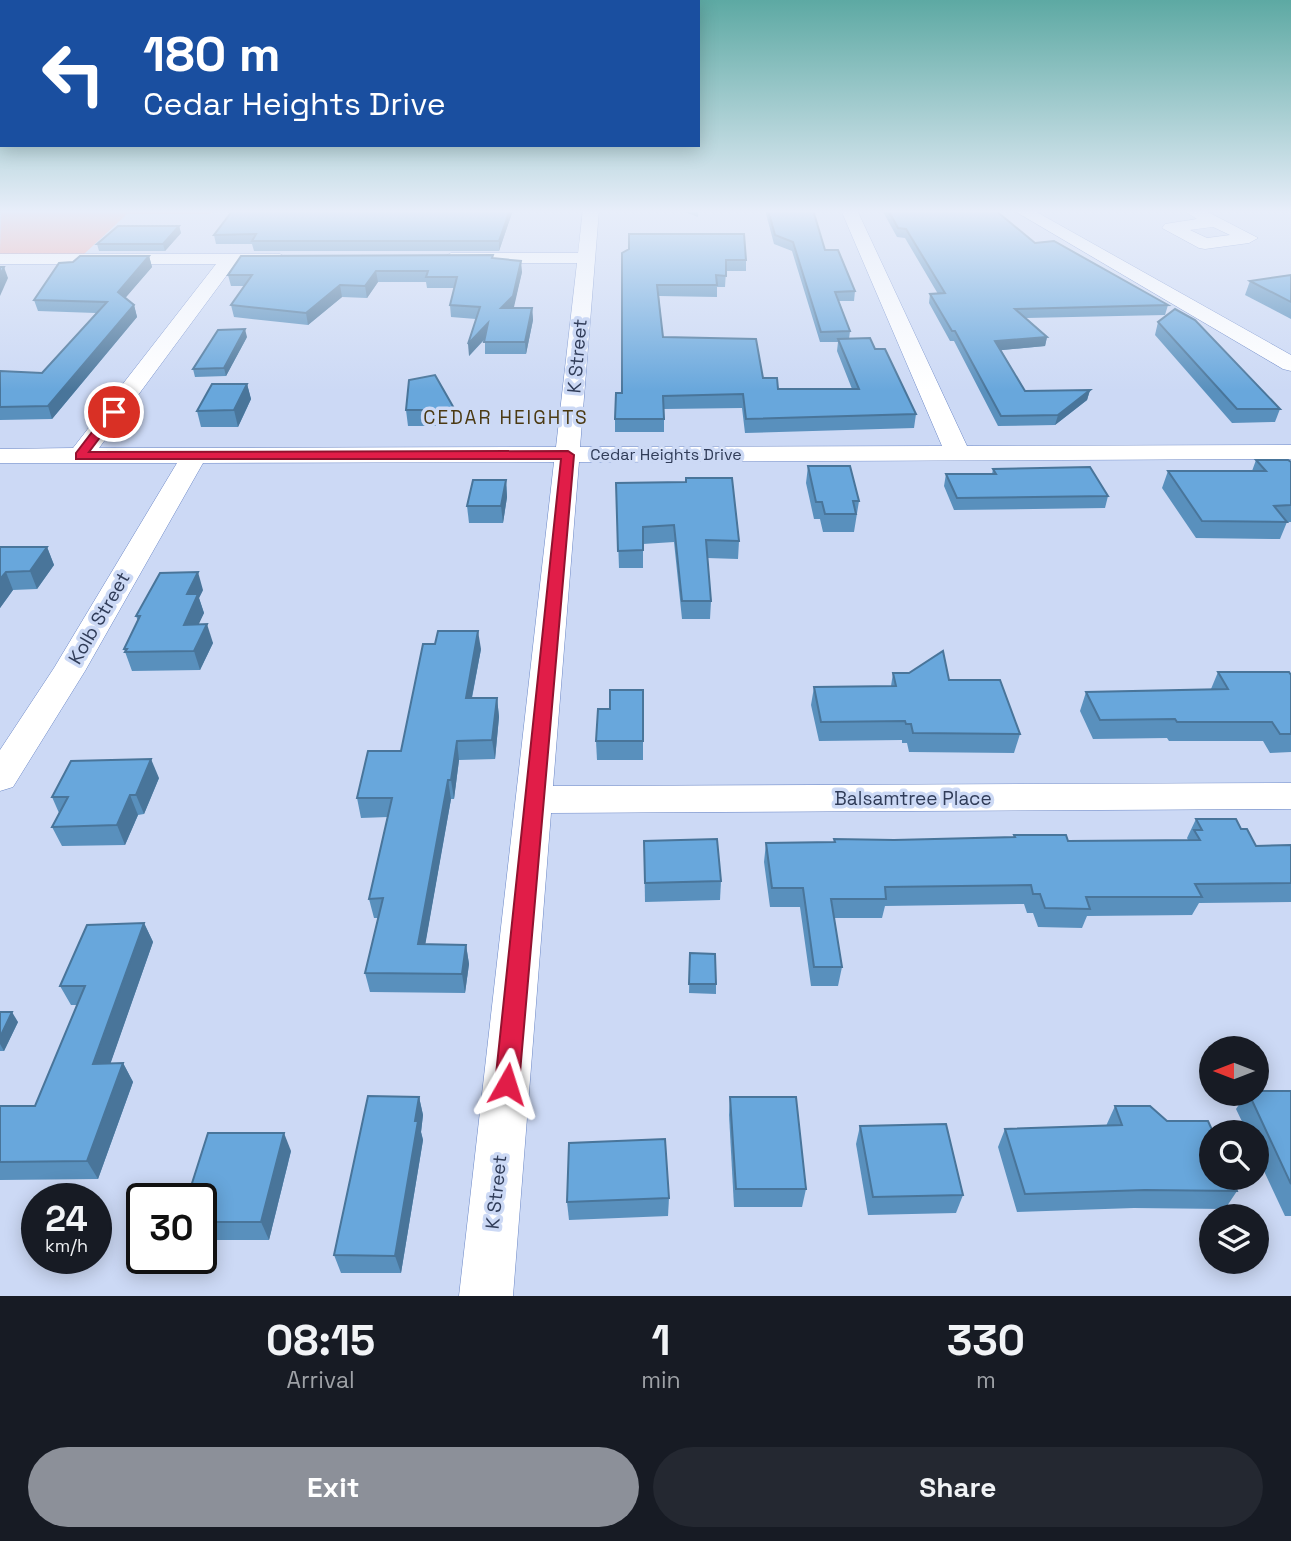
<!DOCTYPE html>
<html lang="en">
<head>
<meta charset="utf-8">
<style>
  body { margin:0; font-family:"Space Grotesk",sans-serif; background:#242831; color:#f1f3f6; height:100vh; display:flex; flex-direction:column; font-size:26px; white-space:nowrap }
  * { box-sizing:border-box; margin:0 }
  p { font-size:23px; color:#9ea1a6 }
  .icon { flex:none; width:38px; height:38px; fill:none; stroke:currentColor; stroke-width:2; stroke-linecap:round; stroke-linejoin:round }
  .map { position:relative; height:1296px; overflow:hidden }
  .sheet { display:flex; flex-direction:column; background:#171b24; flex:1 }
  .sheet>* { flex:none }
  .top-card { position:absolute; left:0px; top:0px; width:700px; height:147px; box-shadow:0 4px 18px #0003; background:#1a4fa0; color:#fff; overflow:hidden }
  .needle { width:46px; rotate:270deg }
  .buttons { position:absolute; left:1199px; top:1036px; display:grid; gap:14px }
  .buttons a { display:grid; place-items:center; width:70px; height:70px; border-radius:50%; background:#171b24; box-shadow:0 4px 18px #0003; font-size:35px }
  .speed { position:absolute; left:21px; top:1183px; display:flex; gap:14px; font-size:35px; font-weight:700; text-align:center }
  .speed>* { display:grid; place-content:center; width:91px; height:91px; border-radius:50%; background:#171b24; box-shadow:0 4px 18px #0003; line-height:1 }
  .speed small { font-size:18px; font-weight:400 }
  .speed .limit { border:4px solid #111; border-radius:10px; background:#fff; color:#111 }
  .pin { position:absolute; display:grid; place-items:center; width:60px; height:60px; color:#fff; margin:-30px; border:4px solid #fff; border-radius:50%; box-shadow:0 2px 7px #0007 }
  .me { position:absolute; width:77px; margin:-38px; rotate:6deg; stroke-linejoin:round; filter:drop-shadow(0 0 5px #0008) }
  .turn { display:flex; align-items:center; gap:24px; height:147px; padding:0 28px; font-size:32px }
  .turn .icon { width:91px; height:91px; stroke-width:2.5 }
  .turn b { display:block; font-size:49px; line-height:60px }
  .eta { display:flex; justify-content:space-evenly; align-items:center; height:119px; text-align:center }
  .eta b { font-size:42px; font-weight:600; line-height:49px }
  .cta { display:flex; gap:14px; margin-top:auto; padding:14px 28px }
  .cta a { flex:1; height:80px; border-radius:42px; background:#8c9099; color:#fff; font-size:28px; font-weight:600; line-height:80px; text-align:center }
  .cta a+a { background:#242831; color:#f1f3f6 }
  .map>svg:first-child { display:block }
  .green { fill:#f9a8a0 }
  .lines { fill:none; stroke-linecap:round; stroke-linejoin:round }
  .minor-casing { stroke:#6b87c6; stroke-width:1 }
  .minor { fill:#fff; fill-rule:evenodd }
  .wall { fill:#5990bd }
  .shaded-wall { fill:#49759a }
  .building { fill:#68a7dc; stroke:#49759a; stroke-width:2 }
  .route { fill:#e11d48; stroke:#92132f; stroke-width:2 }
  .labels { text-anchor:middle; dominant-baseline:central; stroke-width:7; stroke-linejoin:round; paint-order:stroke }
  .far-street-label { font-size:16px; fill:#303c58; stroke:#ccd9f5 }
  .street-label { font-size:19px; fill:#303c58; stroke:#ccd9f5 }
  .far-quarter-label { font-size:19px; letter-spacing:2px; fill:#4b3a13; stroke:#ccd9f5 }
</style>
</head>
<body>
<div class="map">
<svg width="1291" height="1296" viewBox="0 0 1291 1296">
  <rect width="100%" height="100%" fill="#ccd9f5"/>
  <polygon class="green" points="215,210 210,214 127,214 84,254 0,254 1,210"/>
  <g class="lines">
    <g class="minor-casing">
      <g id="minor">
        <polygon points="583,210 599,210 580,447 942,446 841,210 857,210 967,446 1291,445 1291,459 579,462 553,786 1291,783 1291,809 551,813 513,1296 459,1296 554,462 203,463 85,671 13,787 0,791 0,750 54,668 177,463 0,463 0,449 73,448 216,264 0,264 0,254 280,254 289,259 280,264 235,264 99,448 556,447 577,263 451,263 442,258 451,253 578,253"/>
        <polygon points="1013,210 1033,210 1291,355 1291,371 1283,369"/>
        <path d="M1183 210H1204L1258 238 1249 243 1205 249 1199 248 1162 228 1165 224 1197 219ZM1213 227 1230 235 1207 238 1190 230Z"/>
      </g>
    </g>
    <use href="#minor" class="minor"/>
  </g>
  <g class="wall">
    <polygon points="233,210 513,210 499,251 254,251 252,244 216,244 214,235"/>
    <polygon points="680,210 698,210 698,217"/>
    <polygon points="765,210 813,210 825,250 855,291 854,301 839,301 850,331 849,339 875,349 916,414 914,428 745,433 742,408 664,409 664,432 615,432 615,419 622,393 622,253 746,260 746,271 726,271 725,287 717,287 717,297 659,296 663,337 763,378 778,389 852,389 837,351 838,342 820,342 792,251 774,244"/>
    <polygon points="882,210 995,210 1035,243 1168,305 1165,315 1026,318 1047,337 1045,346 1001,350 1025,391 1090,390 1087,400 1055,425 998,426 954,341 950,341 929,303 930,294 938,294 905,238 897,237"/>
    <polygon points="179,226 181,233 165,251 99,251 97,244"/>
    <polygon points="149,256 152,267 125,298 134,305 137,317 52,419 0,420 0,371 42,373 96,313 38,311 34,300"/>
    <polygon points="493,258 522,272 513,308 532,308 533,320 526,354 485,354 485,339 469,356 476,319 451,317 450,305 454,288 427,288 426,282 378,282 367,298 342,297 308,325 234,317 231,305 244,286 231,286 228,275"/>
    <polygon points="1291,275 1291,319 1245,295 1250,281"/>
    <polygon points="1158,322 1280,409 1275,422 1232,423 1155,335"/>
    <polygon points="247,337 226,376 195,377 193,369"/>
    <polygon points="247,384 251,399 238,427 201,427 197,411"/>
    <polygon points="406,410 455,410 457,426 408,426"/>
    <polygon points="1256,460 1291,462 1291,522 1287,522 1280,539 1196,538 1162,488 1168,471 1252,471"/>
    <polygon points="808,466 859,501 854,532 823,532 820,519 814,519 806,483"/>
    <polygon points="993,469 1108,496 1105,508 954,510 944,486 946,474 992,474"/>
    <polygon points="506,480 507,497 503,523 469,523 467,506"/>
    <polygon points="616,483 739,541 738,559 707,558 711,601 710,619 682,619 674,542 643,544 643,568 619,568"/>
    <polygon points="0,547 47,547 54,565 37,589 13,590 0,608"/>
    <polygon points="203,590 199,598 204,613 198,624 213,643 200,670 132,671 124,649 138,621 136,616"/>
    <polygon points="481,649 472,698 497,698 499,717 495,759 459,760 454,799 451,799 425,944 466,945 469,964 465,993 370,992 365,973 378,918 374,918 369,899 388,817 361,818 357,798 401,751"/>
    <polygon points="1218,672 1291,675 1291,752 1270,753 1263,741 1169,741 1167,738 1093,739 1080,711 1086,692 1211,689"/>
    <polygon points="893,673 949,680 1020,734 1014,753 909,752 907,743 902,743 902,740 819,741 811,705 814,687 891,686"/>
    <polygon points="643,690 643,760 597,760 596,741 610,709"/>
    <polygon points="159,778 144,814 138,815 125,845 62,846 52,827 59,813 52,797"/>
    <polygon points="1196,819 1241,829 1256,846 1291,845 1291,902 1199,903 1192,915 1087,916 1082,928 1038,927 1033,913 1027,913 1024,904 885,906 882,918 834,918 842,967 838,986 811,986 800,907 770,907 764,862 766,843 834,842 834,839 894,840 1014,837 1014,835 1068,841 1188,840 1187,838"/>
    <polygon points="644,841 721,881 720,900 645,902"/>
    <polygon points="144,923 153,942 110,1064 123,1063 133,1082 98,1179 0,1180 0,1106 35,1106 77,1005 71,1005 60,986"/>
    <polygon points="690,953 716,984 716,994 689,993"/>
    <polygon points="0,1012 18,1022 4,1051 0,1051"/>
    <polygon points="1291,1091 1291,1216 1285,1216 1256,1154 1256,1132 1247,1132 1236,1109 1246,1094"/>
    <polygon points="419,1097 423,1115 421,1132 423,1140 401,1273 341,1273 334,1255"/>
    <polygon points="730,1097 806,1189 802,1207 734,1207 729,1115"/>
    <polygon points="1115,1106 1237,1191 1225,1209 1134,1208 1017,1212 998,1147 1005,1129 1106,1126"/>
    <polygon points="860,1126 963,1195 956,1213 868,1215 856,1144"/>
    <polygon points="291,1151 269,1240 201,1240 201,1199"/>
    <polygon points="669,1198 668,1216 569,1220 567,1202"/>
  </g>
  <g class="shaded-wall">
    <polygon points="510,210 513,210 499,251 499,241"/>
    <polygon points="179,226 181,233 165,251 163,244"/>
    <polygon points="149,256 152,267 121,303 118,292"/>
    <polygon points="521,261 522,272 514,307 502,320 501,308"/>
    <polygon points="4,267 8,278 0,296 0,275"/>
    <polygon points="376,271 378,282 367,298 365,286"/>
    <polygon points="340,285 342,297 308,325 306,313"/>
    <polygon points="134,305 137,317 52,419 48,406"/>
    <polygon points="532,308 533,320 526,354 525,342"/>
    <polygon points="488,323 489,334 469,356 468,344"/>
    <polygon points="245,329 247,337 226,376 224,368"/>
    <polygon points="1047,337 1045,346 993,351 995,341"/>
    <polygon points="247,384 251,399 238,427 234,410"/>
    <polygon points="1090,390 1087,400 1055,425 1058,415"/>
    <polygon points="506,480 507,497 503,523 501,506"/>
    <polygon points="47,547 54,565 37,589 30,571"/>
    <polygon points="6,572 13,590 0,608 0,579"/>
    <polygon points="198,572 203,590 199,598 204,613 190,643 184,625 187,594"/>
    <polygon points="207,624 213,643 200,670 194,651"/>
    <polygon points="478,631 481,649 468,717 466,698"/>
    <polygon points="497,698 499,717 495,759 492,740"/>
    <polygon points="457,741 459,760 454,799 451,780"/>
    <polygon points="151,759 159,778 144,814 136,795"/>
    <polygon points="448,780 451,799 422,963 418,944"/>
    <polygon points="130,795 138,815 125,845 117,825"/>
    <polygon points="144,923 153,942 104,1082 93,1064"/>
    <polygon points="466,945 469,964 465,993 462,974"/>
    <polygon points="12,1012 18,1022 4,1051 0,1044 0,1037"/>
    <polygon points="123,1063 133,1082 98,1179 87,1161"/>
    <polygon points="419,1097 423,1115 421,1132 423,1140 401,1273 395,1256"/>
    <polygon points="284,1133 291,1151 269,1240 261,1222"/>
  </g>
  <g class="building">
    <polygon points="233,210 510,210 499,241 252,241 256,234 214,235"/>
    <polygon points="768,210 813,210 825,250 838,250 855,291 835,292 850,331 821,332 793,242 775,235"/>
    <polygon points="888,210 995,210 1035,243 1054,241 1168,305 1015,309 1047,337 995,341 1025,391 1090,390 1058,415 1001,416 955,331 952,331 930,294 945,293 906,229 898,228"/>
    <polygon points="118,226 179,226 163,244 97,244"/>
    <polygon points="629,234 744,234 746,260 726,260 726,276 716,275 717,285 657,285 663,337 756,339 763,378 777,378 778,389 859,389 838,339 870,338 875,349 885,349 916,414 746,419 743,394 663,396 664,419 615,419 616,393 622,393 622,253 629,249"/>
    <polygon points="493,255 492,258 521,261 513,296 501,308 532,308 525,342 484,342 488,323 468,344 480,307 450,305 457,277 426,277 428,271 376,271 365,286 340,285 306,313 231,305 252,275 228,275 241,256"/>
    <polygon points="80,256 149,256 118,292 134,305 48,406 0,407 0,371 42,373 107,302 34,300 59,263 73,262"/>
    <polygon points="0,267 4,267 0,275"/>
    <polygon points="1291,275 1291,302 1250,281"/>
    <polygon points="1175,309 1195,320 1280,409 1237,409 1158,322"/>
    <polygon points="245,329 224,368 193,369 218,330"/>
    <polygon points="435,375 455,410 406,410 409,380"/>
    <polygon points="212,384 247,384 234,410 197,411"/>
    <polygon points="1256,460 1288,460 1291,462 1291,505 1274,506 1287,522 1202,521 1168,471 1266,471"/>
    <polygon points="808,466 850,466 859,501 853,501 856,514 825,514 822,502 816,502"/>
    <polygon points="1090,467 1108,496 957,498 946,474 996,474 993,469"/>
    <polygon points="686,478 732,478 739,541 706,540 711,601 682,601 674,525 643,527 643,550 618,551 616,483 686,482"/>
    <polygon points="473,480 506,480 501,506 467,506"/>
    <polygon points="0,547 47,547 30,571 6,572 0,579"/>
    <polygon points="198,572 187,594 198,594 184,625 207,624 194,651 125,652 127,649 124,649 140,616 136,616 160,573"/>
    <polygon points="438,631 478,631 466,698 497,698 492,740 457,741 451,780 448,780 418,944 466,945 462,974 365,973 383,898 369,899 392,798 357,798 368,751 401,751 423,644 435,644"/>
    <polygon points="943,651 949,680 1000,680 1020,734 913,733 911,724 906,724 905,721 821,722 814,687 896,686 893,673 909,673"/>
    <polygon points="1218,672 1289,672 1291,675 1291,734 1280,734 1272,722 1177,722 1175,719 1100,720 1086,692 1228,689"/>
    <polygon points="610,690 643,690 643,741 596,741 598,709 610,709"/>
    <polygon points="151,759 136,795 130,795 117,825 52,827 68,797 52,797 71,761"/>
    <polygon points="1196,819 1236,819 1241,829 1247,829 1256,846 1291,845 1291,883 1195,884 1202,897 1086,897 1090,909 1045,908 1040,894 1033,894 1031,885 885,887 886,899 831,899 842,967 814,967 803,888 772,888 766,843 835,842 834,839 894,840 1015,837 1014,835 1066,835 1068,841 1200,840 1194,830 1202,830"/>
    <polygon points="717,839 721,881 645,883 644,841"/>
    <polygon points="144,923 93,1064 123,1063 87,1161 0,1162 0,1106 35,1106 85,986 60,986 87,925"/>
    <polygon points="690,953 715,954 716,984 689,984"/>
    <polygon points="0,1012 12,1012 0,1037"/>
    <polygon points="1256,1091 1291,1091 1291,1184 1249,1094 1256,1094"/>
    <polygon points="368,1096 419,1097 415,1121 418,1121 395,1256 334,1255"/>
    <polygon points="730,1097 796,1097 806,1189 736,1189"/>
    <polygon points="1115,1106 1150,1106 1167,1121 1208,1121 1213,1132 1211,1132 1211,1178 1232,1178 1237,1191 1145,1190 1025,1194 1005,1129 1122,1125"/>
    <polygon points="946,1124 963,1195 873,1197 860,1126"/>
    <polygon points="208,1133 284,1133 261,1222 201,1222 201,1199 187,1199"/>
    <polygon points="665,1139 669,1198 567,1202 569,1143"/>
  </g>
  <linearGradient id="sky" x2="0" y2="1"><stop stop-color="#5da9a3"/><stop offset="0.54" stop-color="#e8eefa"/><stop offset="1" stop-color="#e8eefa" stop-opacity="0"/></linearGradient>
  <rect width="1291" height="391" fill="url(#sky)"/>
  <polygon class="route" points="114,409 119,412 89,452 568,451 574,455 519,1084 515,1091 507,1095 499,1091 495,1084 561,459 76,459 76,453 109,410"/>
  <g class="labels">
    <g class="far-street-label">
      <text x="666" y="454">Cedar Heights Drive</text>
    </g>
    <g class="street-label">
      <text transform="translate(577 356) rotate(-85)">K Street</text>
      <text transform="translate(99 618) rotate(-60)">Kolb Street</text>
      <text x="913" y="798">Balsamtree Place</text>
      <text transform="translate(496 1192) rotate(-84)">K Street</text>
    </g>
    <g class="far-quarter-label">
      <text x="506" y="417">CEDAR HEIGHTS</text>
    </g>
  </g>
</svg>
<div class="buttons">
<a><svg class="needle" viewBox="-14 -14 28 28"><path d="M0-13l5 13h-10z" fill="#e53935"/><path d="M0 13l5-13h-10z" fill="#9ea1a6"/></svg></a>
<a><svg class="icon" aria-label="search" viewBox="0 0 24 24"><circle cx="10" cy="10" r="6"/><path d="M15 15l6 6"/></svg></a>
<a><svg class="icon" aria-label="layers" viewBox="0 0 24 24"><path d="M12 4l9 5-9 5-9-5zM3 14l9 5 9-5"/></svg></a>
</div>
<div class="speed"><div>24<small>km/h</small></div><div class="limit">30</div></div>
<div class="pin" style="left:114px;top:412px;background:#d93025"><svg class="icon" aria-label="arrive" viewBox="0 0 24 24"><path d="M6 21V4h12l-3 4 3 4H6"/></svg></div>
<svg class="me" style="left:507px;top:1084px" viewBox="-20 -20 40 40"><path d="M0-17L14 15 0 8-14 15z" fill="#e11d48" stroke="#fff" stroke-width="4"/></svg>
<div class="top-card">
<div class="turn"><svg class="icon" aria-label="left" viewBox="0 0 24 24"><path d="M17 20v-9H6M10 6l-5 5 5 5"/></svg><div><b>180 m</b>Cedar Heights Drive</div></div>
</div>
</div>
<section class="sheet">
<div class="eta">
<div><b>08:15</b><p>Arrival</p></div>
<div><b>1</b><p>min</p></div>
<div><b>330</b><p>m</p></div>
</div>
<div class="cta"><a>Exit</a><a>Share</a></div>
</section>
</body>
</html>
